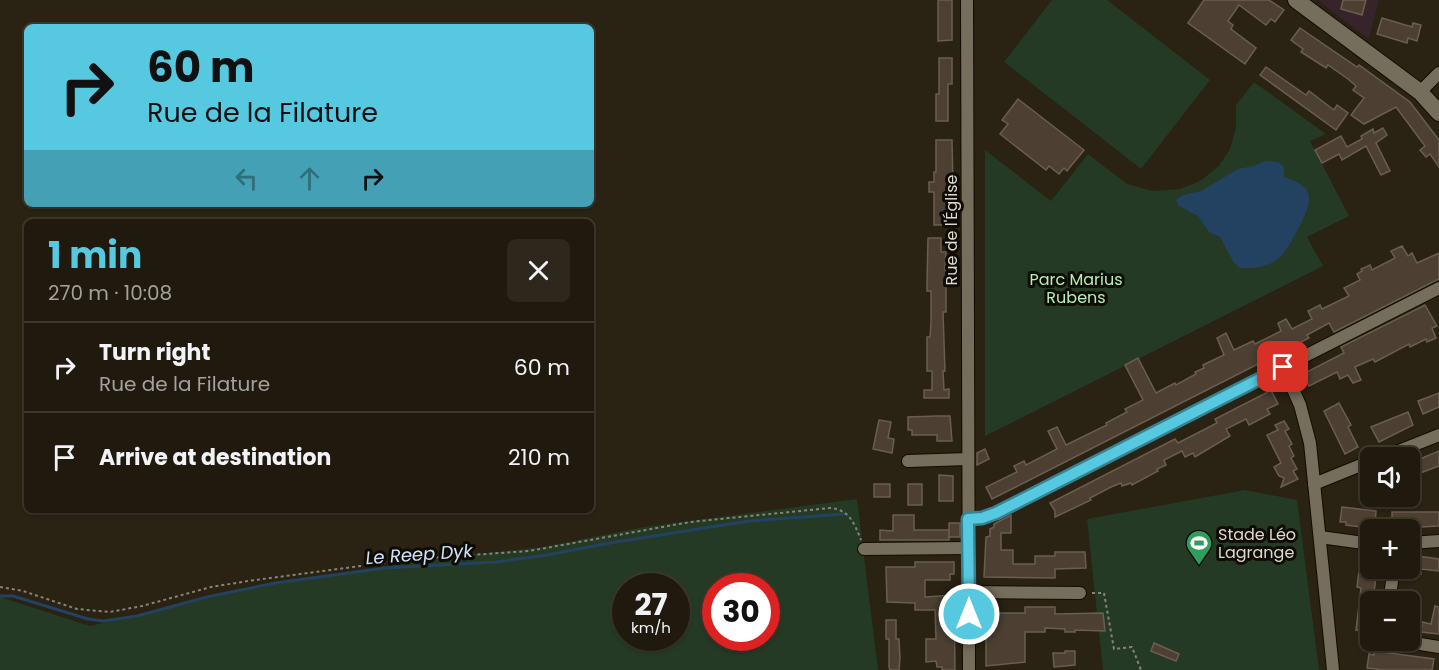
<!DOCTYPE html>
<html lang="en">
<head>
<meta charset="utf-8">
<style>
  body { margin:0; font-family:Poppins,sans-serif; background:#2d271c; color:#f1f3f6; height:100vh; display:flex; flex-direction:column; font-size:22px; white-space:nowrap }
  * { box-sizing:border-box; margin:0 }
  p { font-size:20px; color:#a2a19e }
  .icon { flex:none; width:33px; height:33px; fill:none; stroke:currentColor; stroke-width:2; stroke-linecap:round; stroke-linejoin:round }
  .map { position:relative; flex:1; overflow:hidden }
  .drawer { position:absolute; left:24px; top:219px; width:570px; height:294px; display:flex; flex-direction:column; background:#201a0e; border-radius:9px; box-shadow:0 2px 4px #0004,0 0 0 2px #3d382e }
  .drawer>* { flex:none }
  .top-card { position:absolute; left:24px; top:24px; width:570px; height:183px; border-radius:9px; box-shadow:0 2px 4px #0004,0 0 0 2px #3d382e; background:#56c9e1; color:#111; overflow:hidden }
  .fabs { position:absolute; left:1360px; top:447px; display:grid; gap:12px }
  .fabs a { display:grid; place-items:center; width:60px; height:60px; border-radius:9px; background:#201a0e; box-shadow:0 2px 4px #0004,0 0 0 2px #3d382e; font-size:30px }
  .speed { position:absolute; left:612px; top:573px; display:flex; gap:12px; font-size:30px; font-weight:700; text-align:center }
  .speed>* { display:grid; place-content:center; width:78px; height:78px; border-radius:50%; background:#201a0e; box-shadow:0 2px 4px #0004,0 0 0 2px #3d382e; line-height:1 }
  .speed small { font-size:15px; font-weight:400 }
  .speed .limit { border:9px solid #d22; background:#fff; color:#111 }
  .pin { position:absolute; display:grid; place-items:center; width:51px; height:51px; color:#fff; margin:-26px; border-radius:12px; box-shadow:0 3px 9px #0006 }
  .me { position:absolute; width:66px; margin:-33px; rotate:0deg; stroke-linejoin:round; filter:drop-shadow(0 0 4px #0008) }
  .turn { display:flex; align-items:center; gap:21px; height:126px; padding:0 24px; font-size:27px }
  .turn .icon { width:78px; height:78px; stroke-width:2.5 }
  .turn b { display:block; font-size:42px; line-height:51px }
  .lanes { display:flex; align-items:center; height:57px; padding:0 24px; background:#0003; justify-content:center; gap:30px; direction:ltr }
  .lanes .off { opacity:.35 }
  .round { display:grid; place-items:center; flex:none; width:63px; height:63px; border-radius:9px; background:#2d271c }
  .headline { display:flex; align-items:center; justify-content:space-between; height:102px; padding:0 24px }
  h1 { font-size:36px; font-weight:700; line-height:45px; color:#56c9e1 }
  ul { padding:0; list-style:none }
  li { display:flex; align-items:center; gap:18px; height:90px; padding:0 24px; border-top:2px solid #3d382e }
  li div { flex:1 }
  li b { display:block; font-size:22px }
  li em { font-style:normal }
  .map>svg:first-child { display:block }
  .education { fill:#37242b }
  .green { fill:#243a24; fill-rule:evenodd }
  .water { fill:#234160 }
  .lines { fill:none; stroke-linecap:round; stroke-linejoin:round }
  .stream { stroke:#234160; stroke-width:3 }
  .building { fill:#4d4033; stroke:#6b5d4f; stroke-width:1.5 }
  .street-casing { stroke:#120c01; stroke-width:14 }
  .secondary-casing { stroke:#120c01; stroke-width:18 }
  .path { stroke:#898376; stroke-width:2; stroke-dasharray:3 3; stroke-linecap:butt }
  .street { stroke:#766e5c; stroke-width:12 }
  .secondary { stroke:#766e5c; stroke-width:16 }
  .route-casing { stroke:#388392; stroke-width:15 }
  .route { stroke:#56c9e1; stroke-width:10 }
  .labels { text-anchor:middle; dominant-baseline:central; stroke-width:6; stroke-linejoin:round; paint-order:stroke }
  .street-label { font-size:16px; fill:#ded9cf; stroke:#0f0c06 }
  .park-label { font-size:16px; fill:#b5edb5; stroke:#0f0c06 }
  .poi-label { font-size:16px; fill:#ded9cf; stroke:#0f0c06; text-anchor:start }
  .water-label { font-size:18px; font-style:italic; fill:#cee2f9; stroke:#0f0c06 }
</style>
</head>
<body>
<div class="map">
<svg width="1439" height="670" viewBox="0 0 1439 670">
  <rect width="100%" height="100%" fill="#2a2213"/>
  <polygon class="education" points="1318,0 1379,0 1369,38 1362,34"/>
  <g class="green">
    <polygon points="1052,0 1107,0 1210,80 1141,169 1004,62"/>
    <polygon points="1254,82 1326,134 1310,141 1349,216 1307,237 1323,266 985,436 985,150 1051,201 1088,154 1127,184 1153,191 1180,189 1200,181 1219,166 1230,149 1236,128 1236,105"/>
    <polygon points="1245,490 1297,500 1319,670 1103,670 1087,519"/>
    <path d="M857 499 878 670H0V597L90 626 253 588 423 560 543 547 644 527ZM626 586H676V638H626ZM716 586H766V638H716Z"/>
  </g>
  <path class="water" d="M1265 161 1278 162 1284 167V177C1316 187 1313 199 1300 225 1285 255 1277 270 1240 268L1234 263 1220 237 1209 232 1198 216 1179 206 1176 200 1183 195 1201 191 1238 169 1254 166Z"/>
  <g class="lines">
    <polyline class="stream" points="0,596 13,596 88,619 103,621 137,616 207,597 275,583 385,568 496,562 547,555 610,543 749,521 845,514"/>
  </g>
  <g class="building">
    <polygon points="938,0 952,0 952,40 938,41"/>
    <polygon points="1204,0 1269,0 1284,10 1275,22 1271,19 1266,25 1239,5 1228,21 1233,25 1231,29 1256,48 1245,64 1188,23"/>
    <polygon points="1343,0 1366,0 1362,15 1341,9"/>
    <polygon points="1382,18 1412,27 1413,23 1421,25 1417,41 1408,38 1407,43 1377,34"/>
    <polygon points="1300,28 1357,67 1359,65 1410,102 1439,140 1439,167 1430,154 1426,157 1420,150 1425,146 1396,107 1364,124 1351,115 1364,98 1353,90 1356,86 1348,79 1328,65 1326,68 1301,52 1303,49 1291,40"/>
    <polygon points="939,58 952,58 952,84 948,84 948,121 936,121 936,94 939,94"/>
    <polygon points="1266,67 1306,95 1309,91 1334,110 1337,105 1348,113 1336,130 1260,75"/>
    <polygon points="1018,99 1084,150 1067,171 1064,168 1059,174 1049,166 1046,170 1000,134 1008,124 1002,120"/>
    <polygon points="1383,128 1387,135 1376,143 1390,171 1381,175 1366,146 1342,160 1339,154 1322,163 1315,150 1341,136 1347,147 1362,139 1361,136 1373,129 1374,133"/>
    <polygon points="936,140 952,140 953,187 950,187 951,192 947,192 948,225 934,225 934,192 929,192 929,182 934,182 934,172 936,172"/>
    <polygon points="928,238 941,238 941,252 946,252 945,270 948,270 948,286 946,286 946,312 943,312 945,371 943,371 944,390 949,389 949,398 924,398 924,390 932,390 932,371 927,371 927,337 930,337 931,322 931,291 927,291 927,283"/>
    <polygon points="1402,246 1408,256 1412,253 1417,263 1439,253 1439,279 1334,332 1329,323 1307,335 1309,338 992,499 986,487 1017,472 1014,466 1024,461 1026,465 1057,449 1048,431 1057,427 1066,445 1107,425 1106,423 1127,412 1125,409 1143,400 1125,365 1138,358 1156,393 1175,383 1176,385 1196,374 1195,372 1204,368 1203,365 1224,355 1217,338 1226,333 1234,350 1253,341 1255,344 1281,331 1278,323 1286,319 1292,329 1312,319 1308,311 1320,305 1322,309 1349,296 1344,288 1360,280 1357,274 1362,271 1361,269 1370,265 1372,270 1395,258 1391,251"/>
    <polygon points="1425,305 1437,326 1432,328 1436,338 1427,342 1426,339 1410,347 1409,344 1375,362 1373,359 1355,367 1361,380 1353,383 1348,375 1340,379 1337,372 1309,386 1303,374 1344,353 1341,347"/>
    <polygon points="1270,388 1278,404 1267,409 1270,414 1249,425 1246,419 1226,429 1230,436 1195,457 1193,453 1185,457 1182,451 1164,460 1166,465 1157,469 1158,471 1132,485 1131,483 1122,486 1121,483 1111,487 1090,498 1091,500 1055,517 1055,511 1050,503 1175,439 1178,443 1217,423 1215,419 1266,393"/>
    <polygon points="1439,393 1439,407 1423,414 1418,401"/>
    <polygon points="1339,403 1351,425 1348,427 1358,447 1345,454 1324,411"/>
    <polygon points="1408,412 1413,425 1379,442 1371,427"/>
    <polygon points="937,416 950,416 952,441 937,441 937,435 912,435 912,430 908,430 908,417"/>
    <polygon points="879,420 891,422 888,438 894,439 892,453 873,449"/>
    <polygon points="1284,421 1289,429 1285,431 1292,444 1289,446 1294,456 1291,458 1297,469 1293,471 1298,479 1281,487 1284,478 1279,476 1274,467 1281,463 1267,435 1278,430 1275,425"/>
    <polygon points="985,449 989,459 977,465 977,453"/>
    <polygon points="1439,451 1439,466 1410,477 1410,463"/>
    <polygon points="939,475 953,476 953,501 939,501"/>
    <rect x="874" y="484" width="16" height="13"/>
    <rect x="908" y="484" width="14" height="21"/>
    <polygon points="1342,507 1376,511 1375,526 1370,525 1369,528 1346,525 1346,522 1340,522"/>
    <polygon points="1392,512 1439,512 1439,526 1421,527 1421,530 1397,530 1397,527 1392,527"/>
    <polygon points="893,515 914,515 914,530 949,530 949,540 880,540 880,530 893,531"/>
    <polygon points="1011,515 1011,533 1001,533 1001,550 1013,550 1013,564 1035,564 1035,556 1055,556 1055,552 1085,552 1086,568 1055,569 1055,578 984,577 986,537 990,536 990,529 994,527 994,524"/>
    <rect x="949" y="523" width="11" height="14"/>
    <polygon points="1361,554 1371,555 1371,568 1377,568 1373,602 1371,602 1369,632 1356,630 1361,588 1357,587"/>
    <polygon points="1411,555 1439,559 1439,571 1421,569 1421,574 1409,572"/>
    <polygon points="915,562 954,562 954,574 950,574 950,580 925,580 925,597 954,595 955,670 942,670 942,667 937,667 936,661 926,662 926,639 936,639 935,610 915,610 915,603 887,602 886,567 915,567"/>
    <polygon points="1404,592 1417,593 1416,602 1403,602"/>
    <polygon points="1435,606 1439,607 1439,634 1421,632 1422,622 1431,624"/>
    <polygon points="1025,607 1055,607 1055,614 1103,613 1105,631 1075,630 1075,632 1065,632 1065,629 1045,628 1045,632 1025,632 1025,662 986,666 986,613 1025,613"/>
    <polygon points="886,620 896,620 896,639 899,639 900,658 899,670 890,670 889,667 889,639 886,639"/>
    <polygon points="1154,643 1179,654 1176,661 1151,651"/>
    <polygon points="1065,651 1075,651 1075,665 1054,667 1053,653 1065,653"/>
    <polygon points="1374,651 1434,659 1432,670 1384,670 1367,668 1369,654 1374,655"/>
  </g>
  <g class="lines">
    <g class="street-casing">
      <g id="street">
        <polyline points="967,0 969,670"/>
        <polyline points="1420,92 1439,73"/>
        <polyline points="1283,367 1300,405 1310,443 1333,670"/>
        <polyline points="1381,458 1439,435"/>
        <polyline points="908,461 968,459"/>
        <polyline points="1314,484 1371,461"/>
        <polyline points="968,519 982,518 996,513 1439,288"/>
        <polyline points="1320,537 1371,544"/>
        <polyline points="1410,543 1439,541"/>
        <polyline points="864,549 969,548"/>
        <polyline points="969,592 1080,593"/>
        <polyline points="1389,602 1394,568"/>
        <polyline points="1396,640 1439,647"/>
      </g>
    </g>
    <g class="secondary-casing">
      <polyline id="secondary" points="1296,0 1420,92 1439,113"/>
    </g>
    <g class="path">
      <path d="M0 587 23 591 77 609 110 612 142 606 211 587 248 581 413 559 529 551 690 522 830 508C850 510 854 523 861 540"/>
      <polyline points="1092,593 1104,593 1114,649 1132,647 1141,670"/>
    </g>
    <use href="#street" class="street"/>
    <use href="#secondary" class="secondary"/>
  </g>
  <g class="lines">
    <g class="route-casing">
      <polyline id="route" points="969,614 968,519 982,518 996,513 1283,367"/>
    </g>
    <use href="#route" class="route"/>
  </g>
  <defs>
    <g id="stadium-pin" transform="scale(1.35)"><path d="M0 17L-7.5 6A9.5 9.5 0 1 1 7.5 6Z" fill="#2e9e5b" stroke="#0f0c06"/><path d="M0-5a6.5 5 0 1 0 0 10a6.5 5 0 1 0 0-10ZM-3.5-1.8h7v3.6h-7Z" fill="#fff"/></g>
  </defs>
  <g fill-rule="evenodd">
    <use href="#stadium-pin" x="1199" y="543"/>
  </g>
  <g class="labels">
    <g class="street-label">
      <text transform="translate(951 230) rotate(-90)">Rue de l'Église</text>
    </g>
    <g class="park-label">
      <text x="1076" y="279">Parc Marius<tspan x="1076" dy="18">Rubens</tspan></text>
    </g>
    <g class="poi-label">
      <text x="1218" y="534">Stade Léo<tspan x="1218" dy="18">Lagrange</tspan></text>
    </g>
    <g class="water-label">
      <text transform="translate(419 554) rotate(-4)">Le Reep Dyk</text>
    </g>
  </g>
</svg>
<div class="fabs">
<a><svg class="icon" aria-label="sound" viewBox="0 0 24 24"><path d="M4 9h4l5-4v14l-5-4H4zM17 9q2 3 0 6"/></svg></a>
<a>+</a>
<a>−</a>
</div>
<div class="speed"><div>27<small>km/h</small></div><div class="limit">30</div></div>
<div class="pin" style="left:1283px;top:367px;background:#d93025"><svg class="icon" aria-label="arrive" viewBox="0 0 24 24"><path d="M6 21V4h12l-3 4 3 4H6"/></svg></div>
<svg class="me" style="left:969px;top:614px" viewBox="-20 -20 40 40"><circle r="17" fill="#56c9e1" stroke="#fff" stroke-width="3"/><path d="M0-11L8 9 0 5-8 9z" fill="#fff"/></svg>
<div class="top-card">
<div class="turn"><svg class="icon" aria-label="right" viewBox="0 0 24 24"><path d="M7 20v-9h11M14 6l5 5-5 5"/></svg><div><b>60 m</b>Rue de la Filature</div></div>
<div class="lanes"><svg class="icon off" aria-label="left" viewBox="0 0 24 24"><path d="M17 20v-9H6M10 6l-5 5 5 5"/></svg><svg class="icon off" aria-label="ahead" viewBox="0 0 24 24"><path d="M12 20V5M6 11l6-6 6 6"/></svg><svg class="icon" aria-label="right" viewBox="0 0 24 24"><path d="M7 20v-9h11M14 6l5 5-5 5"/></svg></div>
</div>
<section class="drawer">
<div class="headline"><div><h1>1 min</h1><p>270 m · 10:08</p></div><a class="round"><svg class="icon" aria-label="close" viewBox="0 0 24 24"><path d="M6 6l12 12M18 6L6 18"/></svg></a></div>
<ul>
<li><svg class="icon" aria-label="right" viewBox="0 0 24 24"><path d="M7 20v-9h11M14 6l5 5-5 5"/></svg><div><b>Turn right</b><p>Rue de la Filature</p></div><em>60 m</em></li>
<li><svg class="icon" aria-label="arrive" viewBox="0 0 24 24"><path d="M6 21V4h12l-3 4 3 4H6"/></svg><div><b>Arrive at destination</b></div><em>210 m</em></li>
</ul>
</section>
</div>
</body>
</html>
